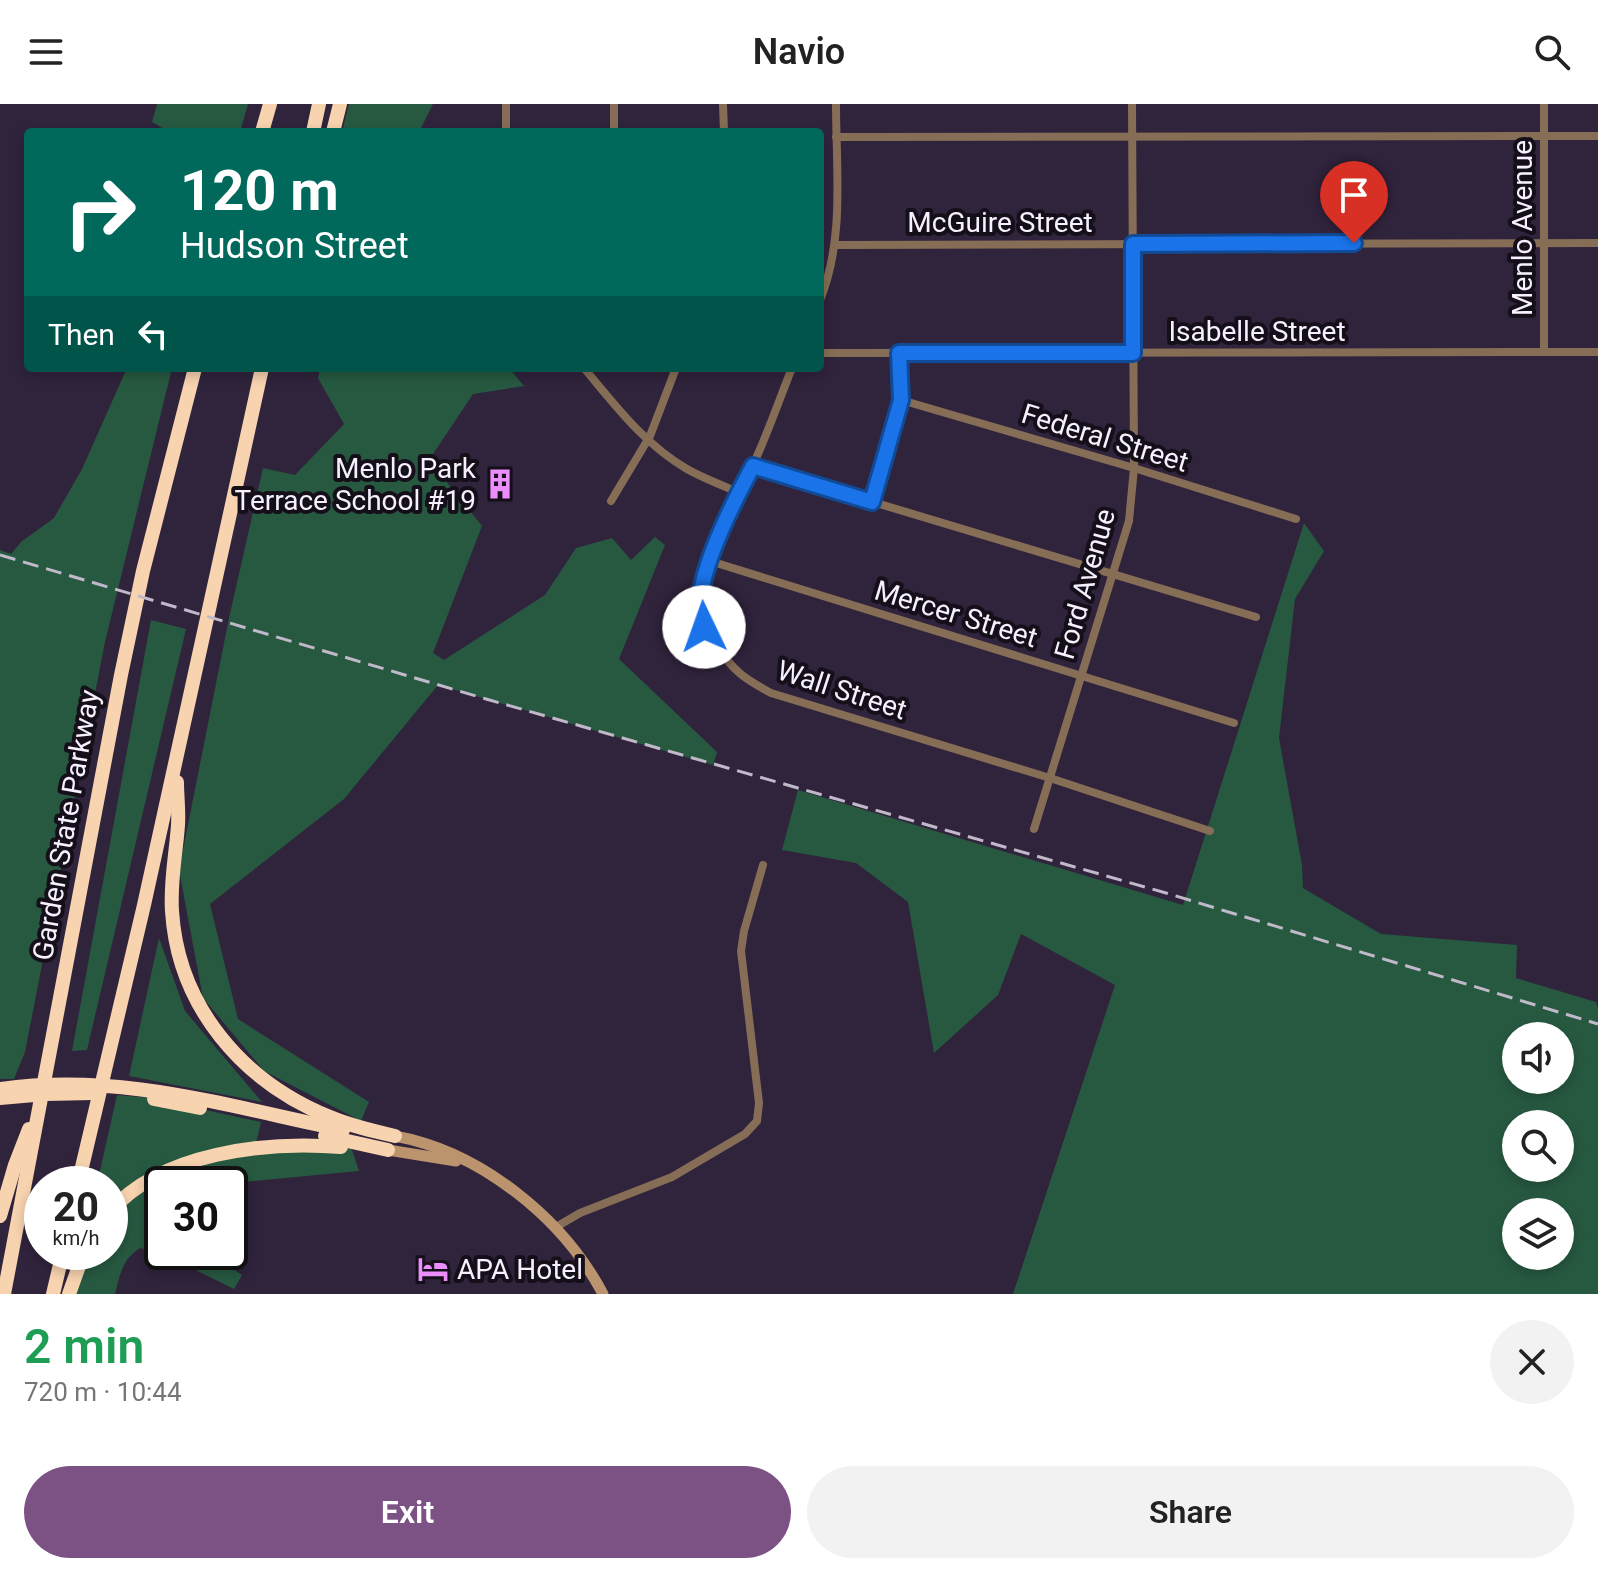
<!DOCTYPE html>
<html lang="en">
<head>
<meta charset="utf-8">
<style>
  body { margin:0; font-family:Roboto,sans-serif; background:#f2f2f2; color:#222; height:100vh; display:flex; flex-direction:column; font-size:30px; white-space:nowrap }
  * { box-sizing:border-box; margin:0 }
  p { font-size:26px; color:#767676 }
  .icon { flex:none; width:44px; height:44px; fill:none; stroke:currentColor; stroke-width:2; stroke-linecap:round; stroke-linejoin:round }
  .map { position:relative; height:1190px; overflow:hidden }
  .sheet { display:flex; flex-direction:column; background:#fff; flex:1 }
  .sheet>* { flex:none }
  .guide { position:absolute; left:24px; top:24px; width:800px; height:244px; border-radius:8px; box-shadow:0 4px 12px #0003; background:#00695c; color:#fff; overflow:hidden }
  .tools { position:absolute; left:1502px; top:918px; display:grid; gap:16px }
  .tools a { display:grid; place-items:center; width:72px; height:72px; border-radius:50%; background:#fff; box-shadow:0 4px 12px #0003; font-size:40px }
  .speed { position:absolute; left:24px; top:1062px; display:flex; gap:16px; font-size:40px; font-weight:700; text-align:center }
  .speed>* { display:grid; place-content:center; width:104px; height:104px; border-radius:50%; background:#fff; box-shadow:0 4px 12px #0003; line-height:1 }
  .speed small { font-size:20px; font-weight:400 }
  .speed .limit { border:4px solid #111; border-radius:12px; background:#fff; color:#111 }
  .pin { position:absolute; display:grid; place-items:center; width:68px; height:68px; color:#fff; margin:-82px -34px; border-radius:50% 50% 50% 0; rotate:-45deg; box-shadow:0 0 8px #0007 }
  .pin .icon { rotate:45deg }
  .me { position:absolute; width:88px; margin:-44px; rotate:357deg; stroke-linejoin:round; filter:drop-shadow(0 0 6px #0008) }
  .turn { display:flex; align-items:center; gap:28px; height:168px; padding:0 24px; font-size:36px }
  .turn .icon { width:104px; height:104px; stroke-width:2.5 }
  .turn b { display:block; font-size:56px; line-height:68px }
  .then { display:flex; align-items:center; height:76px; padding:0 24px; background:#0003; gap:16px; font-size:30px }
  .round { display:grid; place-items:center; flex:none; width:84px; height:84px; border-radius:42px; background:#f2f2f2 }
  .headline { display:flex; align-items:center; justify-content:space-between; height:136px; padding:0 24px }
  h1 { font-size:48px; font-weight:600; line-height:60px; color:#1e9e55 }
  .cta { display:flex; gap:16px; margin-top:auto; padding:16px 24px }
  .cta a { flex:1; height:92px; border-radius:48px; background:#7c5284; color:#fff; font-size:32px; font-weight:600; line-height:92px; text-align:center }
  .cta a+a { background:#f2f2f2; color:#222 }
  header { display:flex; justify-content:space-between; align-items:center; height:104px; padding:0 24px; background:#fff; font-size:36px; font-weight:600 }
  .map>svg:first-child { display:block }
  .green { fill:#275941; fill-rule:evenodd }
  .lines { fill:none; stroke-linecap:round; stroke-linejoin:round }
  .street { stroke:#866e56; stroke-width:8 }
  .secondary { stroke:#bb946e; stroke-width:11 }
  .highway { stroke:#f7d3af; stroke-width:14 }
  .rail { stroke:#c1b9ca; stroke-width:3; stroke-dasharray:16 8; stroke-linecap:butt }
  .route-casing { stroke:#114b97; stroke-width:20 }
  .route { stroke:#1a73e8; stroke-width:14 }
  .labels { text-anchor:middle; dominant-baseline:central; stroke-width:8; stroke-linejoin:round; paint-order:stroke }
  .street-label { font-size:28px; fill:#f7f0fe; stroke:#150f1a }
  .poi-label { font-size:28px; fill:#f7f0fe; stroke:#150f1a; text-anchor:end }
</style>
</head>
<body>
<header><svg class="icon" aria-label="menu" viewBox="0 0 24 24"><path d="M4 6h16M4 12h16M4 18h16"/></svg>Navio<svg class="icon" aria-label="search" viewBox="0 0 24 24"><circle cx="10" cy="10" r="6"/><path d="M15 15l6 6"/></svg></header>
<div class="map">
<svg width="1598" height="1190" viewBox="0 0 1598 1190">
  <rect width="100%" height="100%" fill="#30233c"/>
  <g class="green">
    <polygon points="157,0 248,0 240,28 170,28 152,18"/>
    <polygon points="349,0 433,0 419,28 342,28"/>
    <polygon points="127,264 172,264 105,538 25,948 14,975 0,975 0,446 11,450 21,438 54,414 82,365"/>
    <polygon points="320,264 509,264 524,282 473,290 429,356 482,422 433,549 444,556 545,491 576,444 612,434 631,456 655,433 665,441 619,555 717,648 713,661 438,581 344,695 210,800 238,915 369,998 361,1017 264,967 203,894 179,766 229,514 263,364 295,371 344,320 318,274"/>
    <path d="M1304 419 1324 447 1295 495 1279 634 1302 761 1303 784 1381 830 1517 841 1516 874 1596 898 1598 904V1190H1013L1115 881 1021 830 998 891 934 949 908 798 856 759 782 746 798 686 1183 801ZM1516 932H1560V976H1516ZM1516 1020H1560V1064H1516ZM1516 1108H1560V1152H1516Z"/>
    <polygon points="151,516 186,525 87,946 72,947"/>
    <polygon points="159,834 185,907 262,998 129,972"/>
    <path d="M117 991 151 994 261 1018 255 1044 351 1043 359 1067 223 1080H162V1104L156 1113 162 1118V1148H208L242 1171 234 1185 177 1157 140 1144C122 1155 120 1171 115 1190H69L84 1148H110V1080H97Z"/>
  </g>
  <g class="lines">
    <g class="street">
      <polyline points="614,0 614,28"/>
      <polyline points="723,0 724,28"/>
      <polyline points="1544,0 1544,248"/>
      <polyline points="506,28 506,0"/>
      <polyline points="836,33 1598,32"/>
      <polyline points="835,141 1598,139"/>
      <path d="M820 196C845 135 836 65 836 0"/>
      <polyline points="820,249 1598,248"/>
      <path d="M584 264C615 301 644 340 687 365 703 374 721 381 738 388"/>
      <path d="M792 264C779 296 768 329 753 361 737 397 697 464 700 503 702 519 708 530 717 542 733 567 745 575 771 589L1050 674 1210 727"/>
      <polyline points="901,296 1134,364 1296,415"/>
      <polyline points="753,362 1256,513"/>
      <polyline points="611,397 650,332 676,264"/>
      <polyline points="872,398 901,296 899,249"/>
      <polyline points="710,457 1234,619"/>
      <polyline points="1034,725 1129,417 1134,364 1132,0"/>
      <polyline points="556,1123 580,1109 672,1073 745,1030 757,1017 759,999 741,847 744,827 763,761"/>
    </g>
    <g class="secondary">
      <path d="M395 1032C481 1048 563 1114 603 1190"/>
      <polyline points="388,1046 456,1057"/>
    </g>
    <g class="highway">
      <polyline points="262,28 270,0"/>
      <polyline points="313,28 319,0"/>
      <polyline points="333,28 340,0"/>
      <path d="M177 678C177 692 179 707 178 721 176 750 170 777 172 807 178 903 243 978 330 1013 351 1022 373 1027 395 1032"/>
      <path d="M0 985C120 968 226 1002 343 1026"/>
      <polyline points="0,994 46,990 93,989"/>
      <polyline points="154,995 200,1004"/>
      <polyline points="325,1032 388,1046"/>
      <polyline points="78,1080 144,801 262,264"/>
      <path d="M110 1108C161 1048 267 1037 341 1043"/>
      <polyline points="0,1112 15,1061 29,1025"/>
      <polyline points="4,1190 121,571 143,467 195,264"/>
      <polyline points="53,1190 63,1148"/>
      <polyline points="69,1190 84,1148"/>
    </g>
    <polyline class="rail" points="0,451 486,595 1166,789 1598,920"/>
  </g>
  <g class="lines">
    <g class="route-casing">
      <path id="route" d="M704 523C703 515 700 506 700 498 702 459 734 397 753 362L872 398 901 296 899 249H1133V140L1354 139"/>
    </g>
    <use href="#route" class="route"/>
  </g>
  <defs>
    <g id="building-bare" transform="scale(2.4)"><path d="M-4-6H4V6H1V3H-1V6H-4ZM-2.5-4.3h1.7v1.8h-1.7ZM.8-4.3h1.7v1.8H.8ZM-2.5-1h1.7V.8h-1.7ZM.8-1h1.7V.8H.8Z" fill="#eb8dfc" stroke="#150f1a" stroke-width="2.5" paint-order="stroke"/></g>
    <g id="hotel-bare" transform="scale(2.4)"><path d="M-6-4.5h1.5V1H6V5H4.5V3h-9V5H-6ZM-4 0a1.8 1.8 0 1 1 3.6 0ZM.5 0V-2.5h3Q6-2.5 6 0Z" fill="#eb8dfc" stroke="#150f1a" stroke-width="2.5" paint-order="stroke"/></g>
  </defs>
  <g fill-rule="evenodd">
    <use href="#building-bare" x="500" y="380"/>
    <use href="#hotel-bare" x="433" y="1165"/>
  </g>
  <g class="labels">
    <g class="street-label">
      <text x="1000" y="118">McGuire Street</text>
      <text transform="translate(1522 124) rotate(-90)">Menlo Avenue</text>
      <text x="1257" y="227">Isabelle Street</text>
      <text transform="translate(1105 334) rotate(17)">Federal Street</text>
      <text transform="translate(1085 480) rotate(-74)">Ford Avenue</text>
      <text transform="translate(956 510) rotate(17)">Mercer Street</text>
      <text transform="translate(842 586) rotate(18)">Wall Street</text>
      <text transform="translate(66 721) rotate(-80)">Garden State Parkway</text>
    </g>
    <g class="poi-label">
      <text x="476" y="364">Menlo Park<tspan x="476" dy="32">Terrace School #19</tspan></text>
      <text x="457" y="1165" text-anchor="start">APA Hotel</text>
    </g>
  </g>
</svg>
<div class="tools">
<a><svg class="icon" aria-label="sound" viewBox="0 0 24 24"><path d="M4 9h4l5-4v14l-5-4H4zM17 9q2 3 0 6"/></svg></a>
<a><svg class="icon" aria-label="search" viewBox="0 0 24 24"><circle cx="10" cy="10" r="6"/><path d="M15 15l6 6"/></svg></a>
<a><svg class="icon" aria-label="layers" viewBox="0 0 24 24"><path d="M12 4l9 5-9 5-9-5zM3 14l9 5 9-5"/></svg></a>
</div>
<div class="speed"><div>20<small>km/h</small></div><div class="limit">30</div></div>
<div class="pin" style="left:1354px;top:139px;background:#d93025"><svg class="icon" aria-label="arrive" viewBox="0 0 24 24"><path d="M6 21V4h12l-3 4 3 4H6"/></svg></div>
<svg class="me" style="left:704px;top:523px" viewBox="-20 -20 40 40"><circle r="19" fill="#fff"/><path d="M0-13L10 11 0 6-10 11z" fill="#1a73e8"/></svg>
<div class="guide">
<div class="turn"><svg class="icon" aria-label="right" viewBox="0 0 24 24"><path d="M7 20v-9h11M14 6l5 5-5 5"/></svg><div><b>120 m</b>Hudson Street</div></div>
<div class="then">Then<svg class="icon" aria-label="left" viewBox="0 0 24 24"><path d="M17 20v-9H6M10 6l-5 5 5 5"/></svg></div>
</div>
</div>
<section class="sheet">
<div class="headline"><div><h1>2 min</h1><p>720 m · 10:44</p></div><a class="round"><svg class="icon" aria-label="close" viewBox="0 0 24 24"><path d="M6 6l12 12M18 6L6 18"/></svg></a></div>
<div class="cta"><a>Exit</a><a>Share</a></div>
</section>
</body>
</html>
